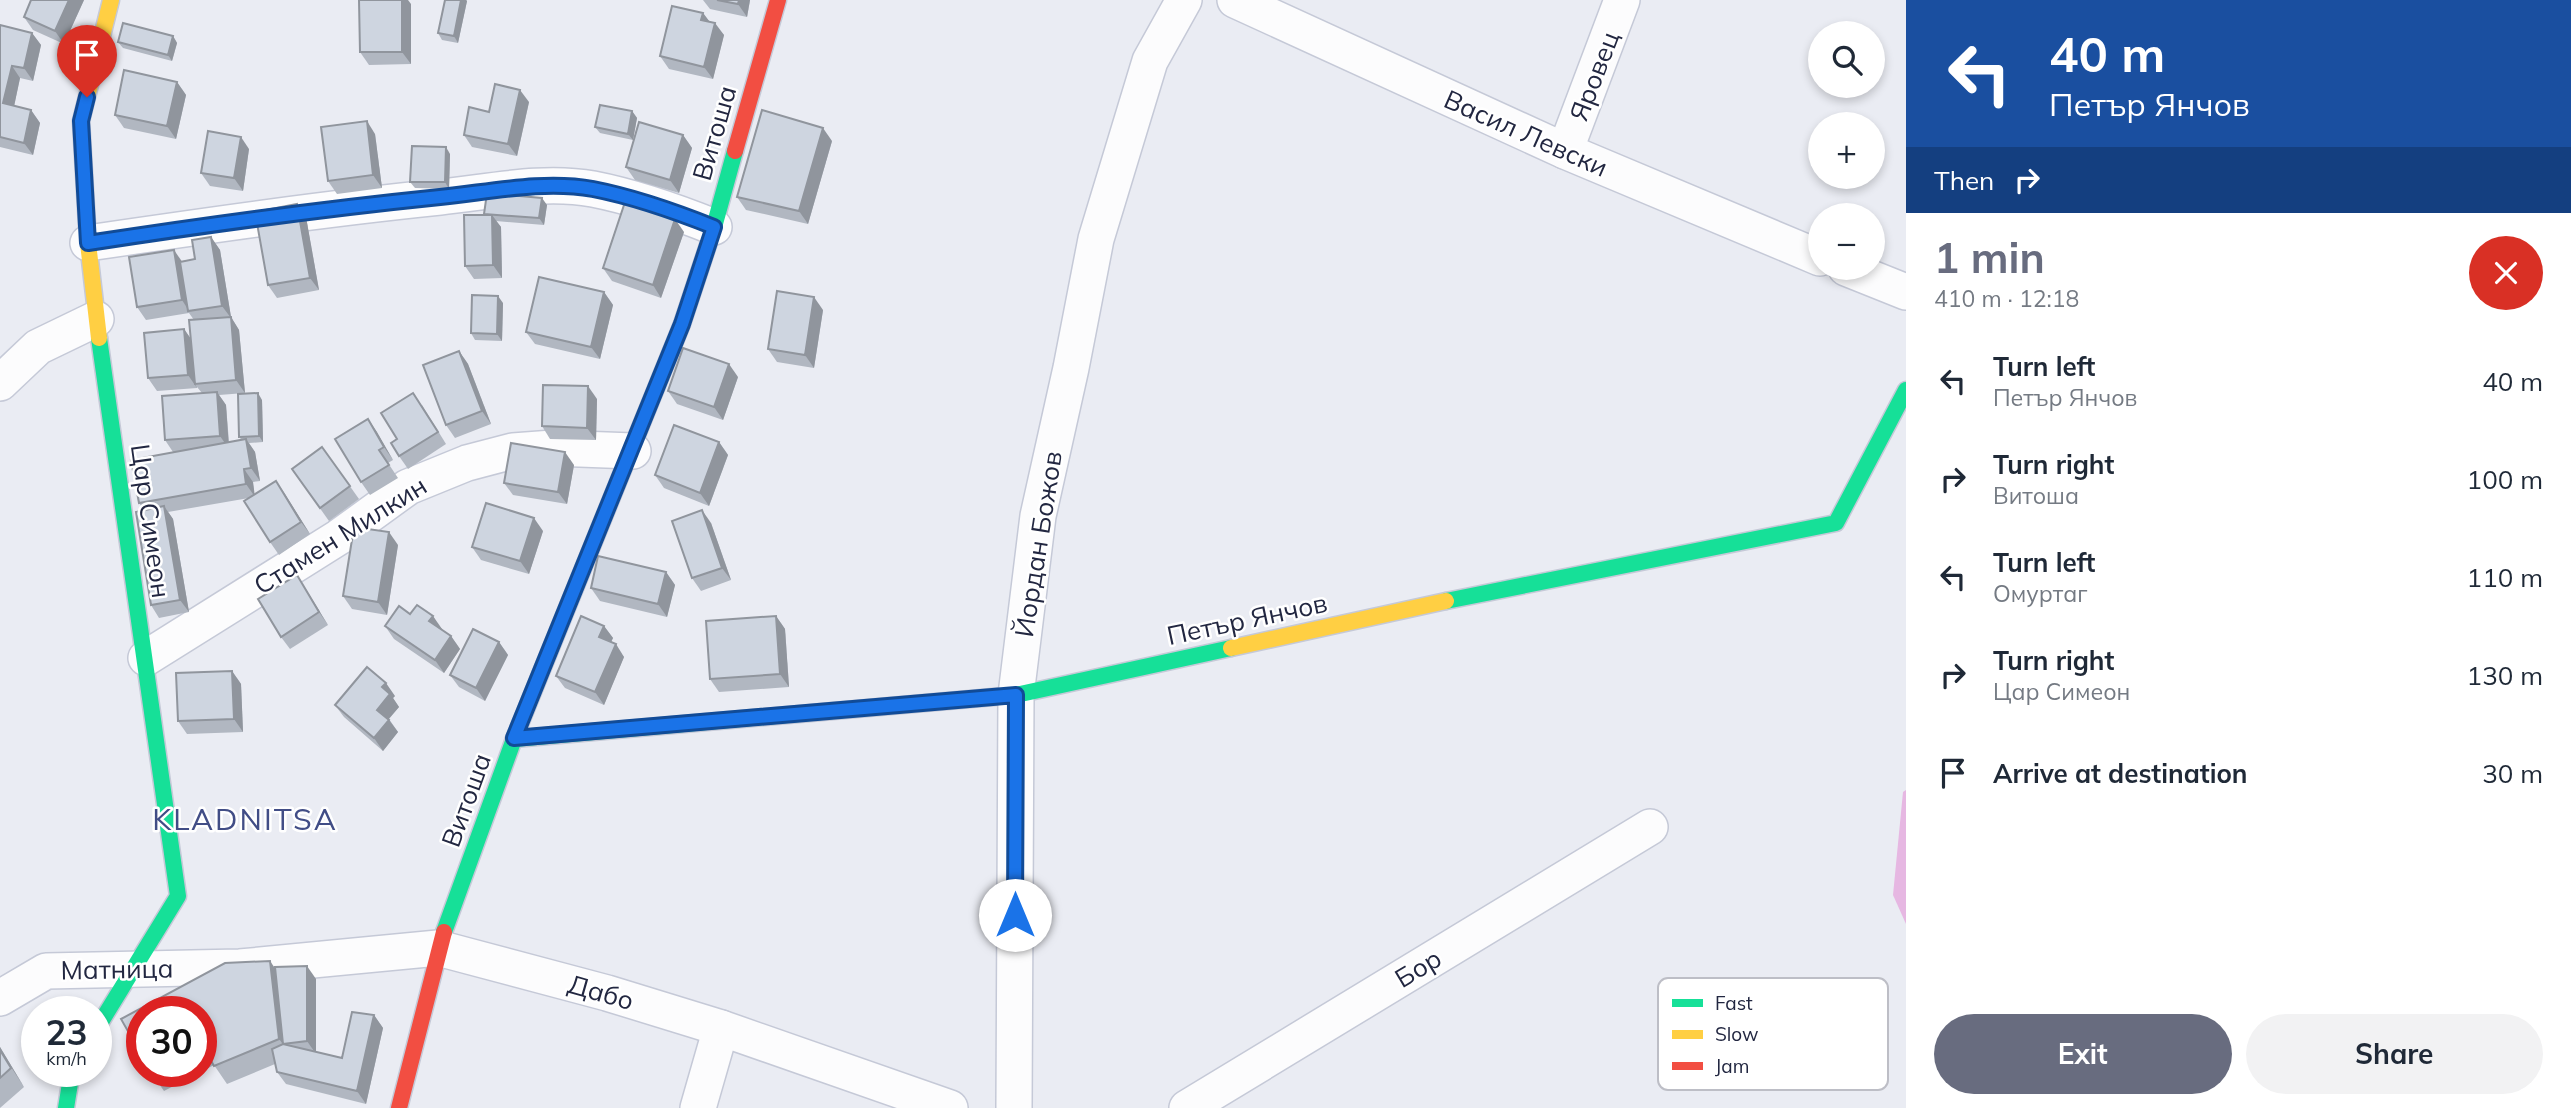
<!DOCTYPE html>
<html lang="en">
<head>
<meta charset="utf-8">
<style>
  body { margin:0; font-family:Mulish,sans-serif; background:#f2f2f3; color:#1f2937; height:100vh; display:flex; flex-direction:column; font-size:26px; white-space:nowrap }
  * { box-sizing:border-box; margin:0 }
  p { font-size:23px; color:#747a83 }
  .icon { flex:none; width:38px; height:38px; fill:none; stroke:currentColor; stroke-width:2; stroke-linecap:round; stroke-linejoin:round }
  .map { position:relative; flex:1; overflow:hidden }
  .sheet { display:flex; flex-direction:column; background:#fff; width:665px }
  .sheet>* { flex:none }
  .hud { background:#1a4fa0; color:#fff; overflow:hidden }
  .buttons { position:absolute; left:1808px; top:21px; display:grid; gap:14px }
  .buttons a { display:grid; place-items:center; width:77px; height:77px; border-radius:50%; background:#fff; box-shadow:0 4px 10px #0003; font-size:35px }
  .speed { position:absolute; left:21px; top:996px; display:flex; gap:14px; font-size:35px; font-weight:700; text-align:center }
  .speed>* { display:grid; place-content:center; width:91px; height:91px; border-radius:50%; background:#fff; box-shadow:0 4px 10px #0003; line-height:1 }
  .speed small { font-size:18px; font-weight:400 }
  .speed .limit { border:10px solid #d22; background:#fff; color:#111 }
  .pin { position:absolute; display:grid; place-items:center; width:60px; height:60px; color:#fff; margin:-72px -30px; border-radius:50% 50% 50% 0; rotate:-45deg; box-shadow:0 0 7px #0007 }
  .pin .icon { rotate:45deg }
  .me { position:absolute; width:77px; margin:-38px; rotate:0deg; stroke-linejoin:round; filter:drop-shadow(0 0 5px #0008) }
  .turn { display:flex; align-items:center; gap:24px; height:147px; padding:0 28px; font-size:32px }
  .turn .icon { width:91px; height:91px; stroke-width:2.5 }
  .turn b { display:block; font-size:49px; line-height:60px }
  .then { display:flex; align-items:center; height:66px; padding:0 28px; background:#0003; gap:14px; font-size:26px }
  .round { display:grid; place-items:center; flex:none; width:74px; height:74px; border-radius:37px; background:#f2f2f3 }
  .headline { display:flex; align-items:center; justify-content:space-between; height:119px; padding:0 28px }
  h1 { font-size:42px; font-weight:700; line-height:52px; color:#686c7f }
  .action { display:flex; gap:14px; margin-top:auto; padding:14px 28px }
  .action a { flex:1; height:80px; border-radius:42px; background:#686c7f; color:#fff; font-size:28px; font-weight:700; line-height:80px; text-align:center }
  .action a+a { background:#f2f2f3; color:#1f2937 }
  ul { padding:0; list-style:none }
  li { display:flex; align-items:center; gap:21px; height:98px; padding:0 28px }
  li div { flex:1 }
  li b { display:block; font-size:26px }
  li em { font-style:normal }
  main { display:flex; flex:1; min-height:0 }
  .map>svg:first-child { display:block }
  .forest { fill:#e6b7e2 }
  .lines { fill:none; stroke-linecap:round; stroke-linejoin:round }
  .street-casing { stroke:#c5c9d7; stroke-width:38 }
  .fast-casing { stroke:#c5c9d7; stroke-width:19 }
  .slow-casing { stroke:#c5c9d7; stroke-width:19 }
  .jam-casing { stroke:#c5c9d7; stroke-width:19 }
  .street { stroke:#fcfcfd; stroke-width:35 }
  .fast { stroke:#16e098; stroke-width:16 }
  .slow { stroke:#ffcf43; stroke-width:16 }
  .jam { stroke:#f24e42; stroke-width:16 }
  .wall { fill:#b1b7c1 }
  .shaded-wall { fill:#90959d }
  .building { fill:#ced5e0; stroke:#90959d; stroke-width:2 }
  .route-casing { stroke:#114b97; stroke-width:18 }
  .route { stroke:#1a73e8; stroke-width:12 }
  .labels { text-anchor:middle; dominant-baseline:central; stroke-width:5; stroke-linejoin:round; paint-order:stroke }
  .street-label { font-size:26px; fill:#222741; stroke:#fff }
  .quarter-label { font-size:30px; letter-spacing:2px; fill:#414d86; stroke:#fff }
  .key { fill:#fff; stroke:#bdbec6; stroke-width:2 }
  .key-label { font-size:19px; fill:#222741 }
</style>
</head>
<body>
<main>
<div class="map">
<svg width="1906" height="1108" viewBox="0 0 1906 1108">
  <rect width="100%" height="100%" fill="#eaecf3"/>
  <polygon class="forest" points="1906,790 1906,924 1893,895 1903,792"/>
  <g class="lines">
    <g class="street-casing">
      <g id="street">
        <polyline points="1235,0 1565,151 1820,258"/>
        <polyline points="1565,151 1622,0"/>
        <path d="M88 243C205 226 322 209 440 197 490 192 543 180 593 189 634 197 674 211 714 227"/>
        <polyline points="1846,268 1906,292"/>
        <polyline points="0,383 38,347 96,319"/>
        <polyline points="146,658 339,537 408,487 467,463 513,451 553,448 633,451"/>
        <polyline points="0,998 46,971 240,967 438,948 607,993 721,1028 950,1108"/>
        <polyline points="698,1108 721,1028"/>
        <polyline points="1014,1108 1016,695 1038,516 1071,368 1096,239 1150,61 1184,0"/>
        <polyline points="1187,1108 1650,827"/>
      </g>
    </g>
    <g class="fast-casing">
      <g id="fast">
        <polyline points="1446,601 1836,523 1906,390"/>
        <polyline points="514,739 1016,695 1231,648"/>
        <polyline points="444,932 514,739 682,324 714,227 735,151"/>
        <polyline points="96,1030 178,896 99,338"/>
        <polyline points="66,1108 72,1071"/>
      </g>
    </g>
    <g class="slow-casing">
      <g id="slow">
        <polyline points="99,338 88,243 81,121 111,0"/>
        <polyline points="1231,648 1446,601"/>
      </g>
    </g>
    <g class="jam-casing">
      <g id="jam">
        <polyline points="735,151 778,0"/>
        <polyline points="399,1108 444,932"/>
      </g>
    </g>
    <use href="#street" class="street"/>
    <use href="#fast" class="fast"/>
    <use href="#slow" class="slow"/>
    <use href="#jam" class="jam"/>
  </g>
  <g class="wall">
    <polygon points="84,0 64,44 33,30 24,17"/>
    <polygon points="445,0 466,0 467,1 458,43 442,40 438,33"/>
    <polygon points="703,0 750,0 747,17 710,9"/>
    <polygon points="411,4 411,64 369,65 360,52"/>
    <polygon points="703,13 709,21 724,35 713,79 669,69 660,56"/>
    <polygon points="0,25 32,33 41,45 33,81 20,78 14,106 31,110 40,123 33,155 0,147"/>
    <polygon points="173,36 177,43 172,61 123,48 118,42"/>
    <polygon points="177,82 186,95 176,139 124,128 115,115"/>
    <polygon points="529,102 517,156 472,147 464,135 489,112"/>
    <polygon points="632,111 637,118 633,140 600,133 595,127"/>
    <polygon points="375,134 382,188 337,194 328,181"/>
    <polygon points="683,135 692,148 679,193 635,180 626,167"/>
    <polygon points="832,141 808,224 746,210 737,197"/>
    <polygon points="249,149 243,191 210,186 201,173"/>
    <polygon points="450,154 449,189 415,188 410,182"/>
    <polygon points="547,205 544,225 496,221 501,227 502,278 474,279 465,266 484,215"/>
    <polygon points="306,217 319,290 277,298 268,285"/>
    <polygon points="684,232 661,298 612,281 603,268"/>
    <polygon points="211,237 220,250 231,317 239,330 245,393 219,395 226,405 229,442 242,440 239,437 262,400 263,442 249,443 255,452 260,481 253,482 254,495 276,481 310,534 279,555 270,542 249,498 168,512 173,519 189,612 159,618 151,605 144,510 139,503 173,452 165,440 202,393 197,387 197,388 157,391 148,378 184,329 191,339 194,320 189,313 146,320 137,307 182,261 195,259"/>
    <polygon points="604,292 613,305 600,359 535,344 526,332"/>
    <polygon points="503,303 502,341 475,340 471,333"/>
    <polygon points="823,310 814,368 777,362 768,349"/>
    <polygon points="459,351 468,364 491,424 455,438 446,425"/>
    <polygon points="738,377 723,420 677,404 668,391"/>
    <polygon points="597,399 596,440 550,439 542,426"/>
    <polygon points="422,405 446,444 408,469 399,456 397,439"/>
    <polygon points="368,419 393,460 388,463 398,478 370,495 361,482"/>
    <polygon points="719,442 728,455 709,506 664,488 655,475"/>
    <polygon points="322,447 359,499 329,521 292,469"/>
    <polygon points="574,465 567,504 513,495 504,483"/>
    <polygon points="711,523 731,580 701,591 692,578"/>
    <polygon points="543,531 529,574 481,560 472,547"/>
    <polygon points="398,545 387,615 352,609 343,596"/>
    <polygon points="666,572 675,585 667,617 600,601 591,588"/>
    <polygon points="305,588 328,625 290,649 281,637"/>
    <polygon points="410,614 433,616 441,630 451,636 460,649 444,673 394,639 385,626"/>
    <polygon points="776,616 785,629 789,687 719,692 710,679"/>
    <polygon points="604,626 613,638 611,642 624,657 604,705 565,688 556,676"/>
    <polygon points="499,642 508,655 485,701 459,687 450,675"/>
    <polygon points="232,671 241,684 243,732 187,734 178,721"/>
    <polygon points="395,696 393,698 399,707 389,719 398,732 383,751 344,717 335,705"/>
    <polygon points="275,967 316,979 316,1052 342,1058 374,1015 383,1028 366,1104 286,1084 277,1072 275,1064 227,1084 214,1065 164,1091 150,1071 201,1071 201,1012"/>
    <polygon points="0,1047 24,1087 0,1108"/>
  </g>
  <g class="shaded-wall">
    <polygon points="69,0 84,0 64,44 55,31"/>
    <polygon points="402,0 408,0 411,4 411,64 402,52"/>
    <polygon points="461,0 466,0 467,1 458,43 454,36"/>
    <polygon points="739,0 750,0 747,17 738,4"/>
    <polygon points="703,13 712,25 701,20"/>
    <polygon points="715,23 724,35 713,79 704,67"/>
    <polygon points="32,33 41,45 33,81 24,68"/>
    <polygon points="173,36 177,43 172,61 168,55"/>
    <polygon points="12,66 20,78 12,116 3,103"/>
    <polygon points="177,82 186,95 176,139 167,126"/>
    <polygon points="520,90 529,102 517,156 508,144"/>
    <polygon points="31,110 40,123 33,155 24,143"/>
    <polygon points="632,111 637,118 633,140 628,134"/>
    <polygon points="367,121 375,134 382,188 373,175"/>
    <polygon points="823,128 832,141 808,224 799,211"/>
    <polygon points="683,135 692,148 679,193 670,180"/>
    <polygon points="241,137 249,149 243,191 234,178"/>
    <polygon points="446,147 450,154 449,189 445,182"/>
    <polygon points="542,198 547,205 544,225 539,218"/>
    <polygon points="297,204 306,217 319,290 310,278"/>
    <polygon points="492,215 501,227 502,278 493,265"/>
    <polygon points="675,219 684,232 661,298 653,285"/>
    <polygon points="211,237 220,250 231,317 239,330 245,393 236,380 231,318 222,306"/>
    <polygon points="174,250 183,263 189,311 182,300"/>
    <polygon points="604,292 613,305 600,359 591,347"/>
    <polygon points="498,296 503,303 502,341 497,334"/>
    <polygon points="814,297 823,310 814,368 805,355"/>
    <polygon points="184,329 193,342 195,384 197,388 188,375"/>
    <polygon points="459,351 468,364 491,424 482,411"/>
    <polygon points="729,364 738,377 723,420 714,407"/>
    <polygon points="588,386 597,399 596,440 587,428"/>
    <polygon points="217,392 226,405 229,449 220,436"/>
    <polygon points="258,393 262,400 263,442 259,436"/>
    <polygon points="368,419 377,432 393,460 384,447"/>
    <polygon points="246,439 255,452 260,481 251,468"/>
    <polygon points="719,442 728,455 709,506 700,493"/>
    <polygon points="565,452 574,465 567,504 558,492"/>
    <polygon points="244,469 253,482 255,497 246,484"/>
    <polygon points="276,481 285,494 310,534 301,522"/>
    <polygon points="164,506 173,519 189,612 180,600"/>
    <polygon points="702,510 711,523 731,580 722,568"/>
    <polygon points="534,518 543,531 529,574 520,561"/>
    <polygon points="389,532 398,545 387,615 378,602"/>
    <polygon points="666,572 675,585 667,617 658,604"/>
    <polygon points="297,575 305,588 328,625 319,612"/>
    <polygon points="433,616 442,629 438,634 429,621"/>
    <polygon points="776,616 785,629 789,687 780,674"/>
    <polygon points="604,626 613,638 607,650 599,637"/>
    <polygon points="451,636 460,649 444,673 435,660"/>
    <polygon points="499,642 508,655 485,701 476,688"/>
    <polygon points="616,644 624,657 604,705 595,692"/>
    <polygon points="232,671 241,684 243,732 234,719"/>
    <polygon points="386,683 395,696 393,698 399,707 386,722 377,710 382,687"/>
    <polygon points="389,720 398,732 383,751 374,738"/>
    <polygon points="270,961 283,980 283,1044 279,1039"/>
    <polygon points="307,966 316,979 316,1054 307,1041"/>
    <polygon points="374,1015 383,1028 366,1104 357,1091"/>
    <polygon points="0,1047 24,1087 0,1050"/>
  </g>
  <g class="building">
    <polygon points="31,0 69,0 55,31 24,17"/>
    <polygon points="359,0 402,0 402,52 360,52"/>
    <polygon points="445,0 461,0 454,36 438,33"/>
    <polygon points="717,0 739,0 738,4"/>
    <polygon points="672,6 703,13 701,20 715,23 704,67 660,56"/>
    <polygon points="123,23 173,36 168,55 118,42"/>
    <polygon points="0,25 32,33 24,68 12,66 3,103 31,110 24,143 0,137"/>
    <polygon points="124,70 177,82 167,126 115,115"/>
    <polygon points="495,84 520,90 508,144 464,135 469,107 489,112"/>
    <polygon points="600,105 632,111 628,134 595,127"/>
    <polygon points="762,110 823,128 799,211 737,197"/>
    <polygon points="367,121 373,175 328,181 321,127"/>
    <polygon points="639,122 683,135 670,180 626,167"/>
    <polygon points="208,131 241,137 234,178 201,173"/>
    <polygon points="412,146 446,147 445,182 410,182"/>
    <polygon points="487,193 542,198 539,218 484,214"/>
    <polygon points="625,202 675,219 653,285 603,268"/>
    <polygon points="297,204 310,278 268,285 255,212"/>
    <polygon points="464,215 492,215 493,265 465,266"/>
    <polygon points="211,237 222,306 188,311 180,262 195,259 192,240"/>
    <polygon points="174,250 182,300 137,307 129,257"/>
    <polygon points="539,277 604,292 591,347 526,332"/>
    <polygon points="777,291 814,297 805,355 768,349"/>
    <polygon points="472,295 498,296 497,334 471,333"/>
    <polygon points="231,317 236,380 195,384 189,320"/>
    <polygon points="184,329 188,375 148,378 144,333"/>
    <polygon points="683,348 729,364 714,407 668,391"/>
    <polygon points="459,351 482,411 446,425 423,365"/>
    <polygon points="543,385 588,386 587,428 542,426"/>
    <polygon points="217,392 220,436 165,440 162,396"/>
    <polygon points="258,393 259,436 239,437 238,394"/>
    <polygon points="413,393 438,432 399,456 391,443 397,439 381,413"/>
    <polygon points="368,419 384,447 379,450 389,465 361,482 335,439"/>
    <polygon points="674,425 719,442 700,493 655,475"/>
    <polygon points="246,439 251,468 244,469 246,484 139,503 131,460"/>
    <polygon points="511,443 565,452 558,492 504,483"/>
    <polygon points="322,447 350,486 320,508 292,469"/>
    <polygon points="276,481 301,522 270,542 244,501"/>
    <polygon points="486,503 534,518 520,561 472,547"/>
    <polygon points="164,506 180,600 151,605 136,512"/>
    <polygon points="702,510 722,568 692,578 672,521"/>
    <polygon points="354,527 389,532 378,602 343,596"/>
    <polygon points="598,556 666,572 658,604 591,588"/>
    <polygon points="297,575 319,612 281,637 258,599"/>
    <polygon points="417,605 433,616 429,621 451,636 435,660 385,626 399,606 410,614"/>
    <polygon points="581,616 604,626 599,637 616,644 595,692 556,676"/>
    <polygon points="776,616 780,674 710,679 706,621"/>
    <polygon points="473,629 499,642 476,688 450,675"/>
    <polygon points="367,667 386,683 382,687 390,694 377,710 389,720 374,738 335,705"/>
    <polygon points="232,671 234,719 178,721 176,673"/>
    <polygon points="270,961 279,1039 214,1066 203,1046 201,1046 201,1012 142,1012 142,1056 121,1019 225,963"/>
    <polygon points="307,966 307,1041 283,1044 275,967"/>
    <polygon points="352,1012 374,1015 357,1091 277,1072 272,1049 283,1044 342,1058"/>
    <polygon points="0,1050 11,1068 0,1078"/>
  </g>
  <g class="lines">
    <g class="route-casing">
      <path id="route" d="M87 97 81 121 88 243C205 225 322 209 440 197 490 192 543 180 593 189 634 197 674 211 714 227L682 324 514 738 1016 695 1015 915"/>
    </g>
    <use href="#route" class="route"/>
  </g>
  <g class="labels">
    <g class="street-label">
      <text transform="translate(1594 76) rotate(-69)">Яровец</text>
      <text transform="translate(714 133) rotate(-74)">Витоша</text>
      <text transform="translate(1526 133) rotate(24)">Васил Левски</text>
      <text transform="translate(151 521) rotate(82)">Цар Симеон</text>
      <text transform="translate(340 535) rotate(-32)">Стамен Милкин</text>
      <text transform="translate(1038 544) rotate(-81)">Йордан Божов</text>
      <text transform="translate(1247 619) rotate(-12)">Петър Янчов</text>
      <text transform="translate(466 800) rotate(-70)">Витоша</text>
      <text transform="translate(1418 968) rotate(-31)">Бор</text>
      <text transform="translate(117 969) rotate(-1)">Матница</text>
      <text transform="translate(601 992) rotate(16)">Дабо</text>
    </g>
    <g class="quarter-label">
      <text x="245" y="819">KLADNITSA</text>
    </g>
  </g>
  <rect x="1658" y="978" width="230" height="112" rx="10" class="key"/>
  <rect x="1672" y="999" width="31" height="8" fill="#16e098"/>
  <rect x="1672" y="1030" width="31" height="9" fill="#ffcf43"/>
  <rect x="1672" y="1062" width="31" height="8" fill="#f24e42"/>
  <g class="key-label">
    <text x="1715" y="1010">Fast</text>
    <text x="1715" y="1041">Slow</text>
    <text x="1715" y="1073">Jam</text>
  </g>
</svg>
<div class="buttons">
<a><svg class="icon" aria-label="search" viewBox="0 0 24 24"><circle cx="10" cy="10" r="6"/><path d="M15 15l6 6"/></svg></a>
<a>+</a>
<a>−</a>
</div>
<div class="speed"><div>23<small>km/h</small></div><div class="limit">30</div></div>
<div class="pin" style="left:87px;top:97px;background:#d93025"><svg class="icon" aria-label="arrive" viewBox="0 0 24 24"><path d="M6 21V4h12l-3 4 3 4H6"/></svg></div>
<svg class="me" style="left:1015px;top:915px" viewBox="-20 -20 40 40"><circle r="19" fill="#fff"/><path d="M0-13L10 11 0 6-10 11z" fill="#1a73e8"/></svg>
</div>
<section class="sheet">
<div class="hud">
<div class="turn"><svg class="icon" aria-label="left" viewBox="0 0 24 24"><path d="M17 20v-9H6M10 6l-5 5 5 5"/></svg><div><b>40 m</b>Петър Янчов</div></div>
<div class="then">Then<svg class="icon" aria-label="right" viewBox="0 0 24 24"><path d="M7 20v-9h11M14 6l5 5-5 5"/></svg></div>
</div>
<div class="headline"><div><h1>1 min</h1><p>410 m · 12:18</p></div><a class="round" style="background:#d93025;color:#fff"><svg class="icon" aria-label="close" viewBox="0 0 24 24"><path d="M6 6l12 12M18 6L6 18"/></svg></a></div>
<ul>
<li><svg class="icon" aria-label="left" viewBox="0 0 24 24"><path d="M17 20v-9H6M10 6l-5 5 5 5"/></svg><div><b>Turn left</b><p>Петър Янчов</p></div><em>40 m</em></li>
<li><svg class="icon" aria-label="right" viewBox="0 0 24 24"><path d="M7 20v-9h11M14 6l5 5-5 5"/></svg><div><b>Turn right</b><p>Витоша</p></div><em>100 m</em></li>
<li><svg class="icon" aria-label="left" viewBox="0 0 24 24"><path d="M17 20v-9H6M10 6l-5 5 5 5"/></svg><div><b>Turn left</b><p>Омуртаг</p></div><em>110 m</em></li>
<li><svg class="icon" aria-label="right" viewBox="0 0 24 24"><path d="M7 20v-9h11M14 6l5 5-5 5"/></svg><div><b>Turn right</b><p>Цар Симеон</p></div><em>130 m</em></li>
<li><svg class="icon" aria-label="arrive" viewBox="0 0 24 24"><path d="M6 21V4h12l-3 4 3 4H6"/></svg><div><b>Arrive at destination</b></div><em>30 m</em></li>
</ul>
<div class="action"><a>Exit</a><a>Share</a></div>
</section>
</main>
</body>
</html>
